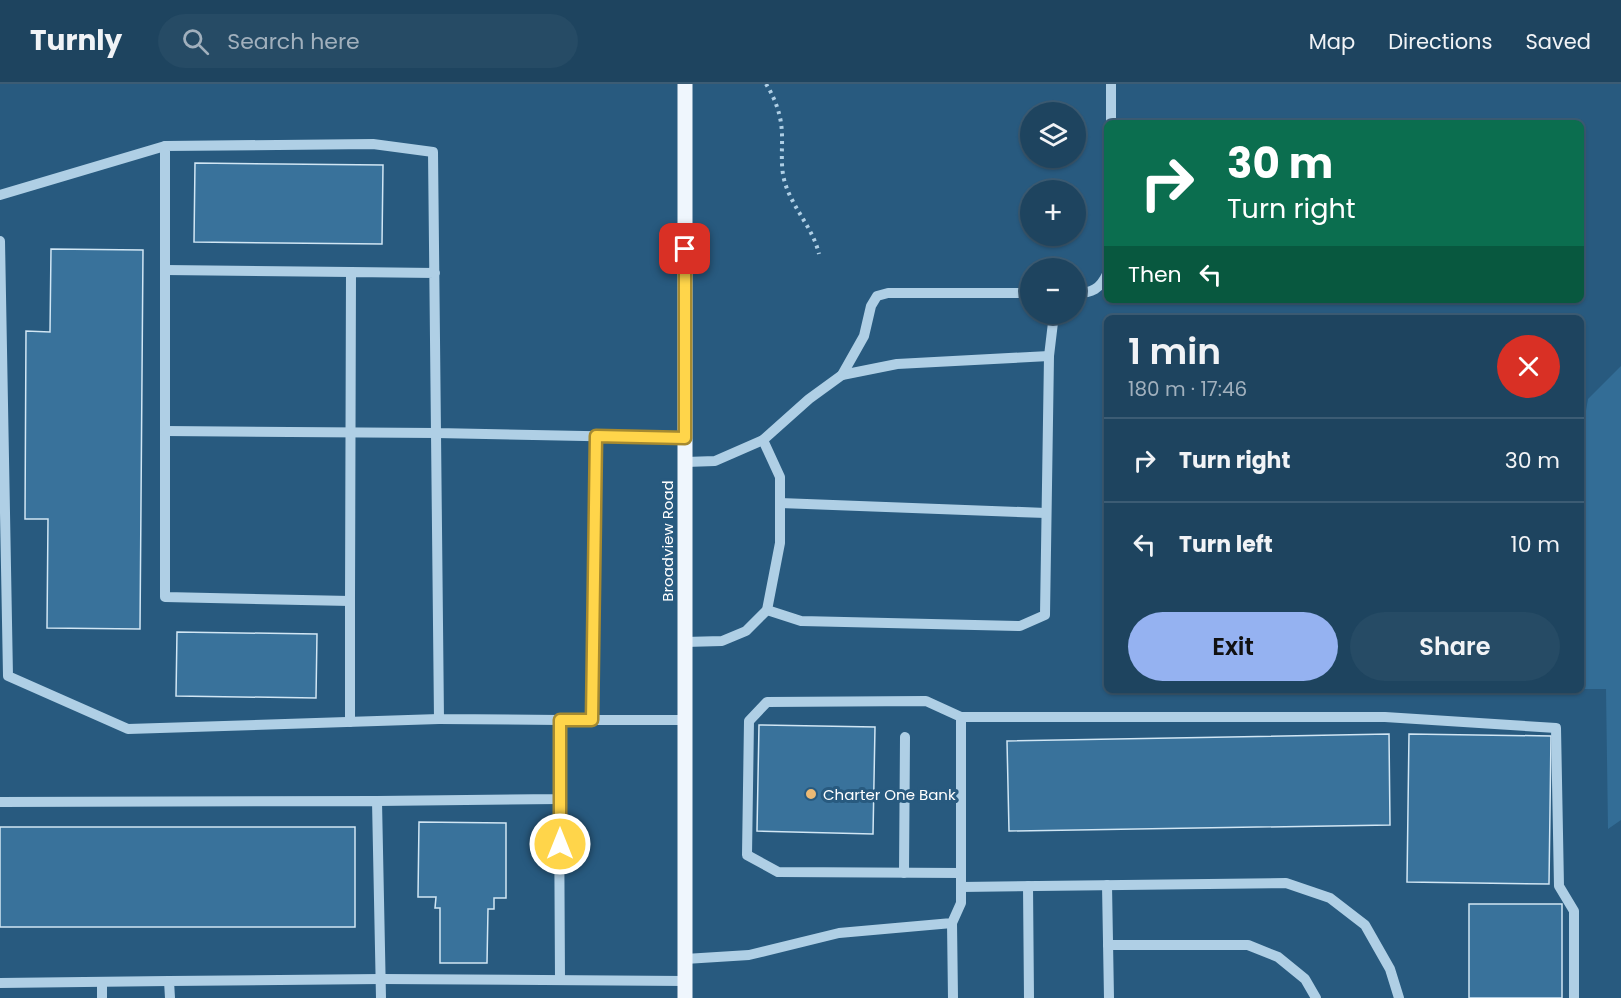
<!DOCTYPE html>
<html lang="en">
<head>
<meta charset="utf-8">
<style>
  body { margin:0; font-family:Poppins,sans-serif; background:#264b65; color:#f1f3f6; height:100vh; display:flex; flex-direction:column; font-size:22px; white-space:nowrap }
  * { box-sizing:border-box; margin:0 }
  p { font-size:20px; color:#a1b0bd }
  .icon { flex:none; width:33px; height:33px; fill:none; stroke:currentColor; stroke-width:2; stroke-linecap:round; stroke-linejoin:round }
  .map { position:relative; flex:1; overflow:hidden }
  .sheet { position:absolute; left:1104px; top:231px; width:480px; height:378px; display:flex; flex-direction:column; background:#1e445f; border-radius:9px; box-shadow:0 2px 4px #0004,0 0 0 2px #3c5c74 }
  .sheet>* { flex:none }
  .guide { position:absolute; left:1104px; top:36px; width:480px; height:183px; border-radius:9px; box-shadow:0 2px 4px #0004,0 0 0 2px #3c5c74; background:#0b6e4f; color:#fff; overflow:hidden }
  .buttons { position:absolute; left:1020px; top:18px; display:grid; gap:12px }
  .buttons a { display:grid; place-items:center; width:66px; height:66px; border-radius:50%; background:#1e445f; box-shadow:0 2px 4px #0004,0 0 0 2px #3c5c74; font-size:30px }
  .pin { position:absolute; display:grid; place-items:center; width:51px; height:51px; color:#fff; margin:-26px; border-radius:12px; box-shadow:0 3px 9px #0006 }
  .me { position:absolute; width:66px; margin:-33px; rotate:0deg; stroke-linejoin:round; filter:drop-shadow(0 0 4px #0008) }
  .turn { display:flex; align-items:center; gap:21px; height:126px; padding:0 24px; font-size:27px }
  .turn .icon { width:78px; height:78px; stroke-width:2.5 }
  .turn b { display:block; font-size:42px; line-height:51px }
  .then { display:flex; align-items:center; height:57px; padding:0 24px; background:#0003; gap:12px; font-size:22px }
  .round { display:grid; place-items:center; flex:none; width:63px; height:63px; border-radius:32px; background:#264b65 }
  .headline { display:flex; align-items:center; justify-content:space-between; height:102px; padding:0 24px }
  h1 { font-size:36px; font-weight:600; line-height:45px }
  .action { display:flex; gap:12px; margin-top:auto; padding:12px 24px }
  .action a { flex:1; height:69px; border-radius:36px; background:#95b2f1; color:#111; font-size:24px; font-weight:600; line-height:69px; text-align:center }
  .action a+a { background:#264b65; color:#f1f3f6 }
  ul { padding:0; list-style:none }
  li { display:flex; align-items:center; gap:18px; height:84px; padding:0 24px; border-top:2px solid #3c5c74 }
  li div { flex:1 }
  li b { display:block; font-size:22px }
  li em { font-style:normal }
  header { display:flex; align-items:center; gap:36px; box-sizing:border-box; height:84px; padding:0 30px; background:#1e445f; border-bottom:2px solid #3c5c74 }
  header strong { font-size:28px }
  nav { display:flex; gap:33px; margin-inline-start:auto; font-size:21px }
  .search { width:420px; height:54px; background:#264b65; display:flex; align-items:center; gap:15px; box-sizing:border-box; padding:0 21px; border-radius:33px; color:#a1b0bd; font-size:22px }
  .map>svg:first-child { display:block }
  .green { fill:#336d96 }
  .building { fill:#39729b; stroke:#d1e6f4; stroke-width:1.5 }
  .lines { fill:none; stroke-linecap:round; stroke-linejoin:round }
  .path { stroke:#afcfe5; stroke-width:4; stroke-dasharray:3 4.5; stroke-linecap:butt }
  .minor { stroke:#afcfe5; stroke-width:10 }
  .major { stroke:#eff6fd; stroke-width:15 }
  .route-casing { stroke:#a68a30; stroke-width:15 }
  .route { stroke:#ffd54a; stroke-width:10 }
  .poi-dot { fill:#ecba75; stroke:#285a7f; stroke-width:2 }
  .labels { text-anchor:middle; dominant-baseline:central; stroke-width:6; stroke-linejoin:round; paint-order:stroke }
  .street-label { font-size:15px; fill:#fff; stroke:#285a7f }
  .poi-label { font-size:15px; fill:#fff; stroke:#285a7f; text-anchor:start }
</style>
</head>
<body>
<header>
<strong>Turnly</strong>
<div class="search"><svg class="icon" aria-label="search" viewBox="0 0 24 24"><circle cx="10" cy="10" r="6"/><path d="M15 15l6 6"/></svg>Search here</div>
<nav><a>Map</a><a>Directions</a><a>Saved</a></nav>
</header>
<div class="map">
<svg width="1621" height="914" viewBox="0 0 1621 914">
  <rect width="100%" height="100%" fill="#285a7f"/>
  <polygon class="green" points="1621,282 1621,736 1608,745 1606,605 1581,605 1581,355 1588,315"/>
  <g class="building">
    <polygon points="195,79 383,81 382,160 194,158"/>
    <polygon points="51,165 143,166 140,545 47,544 48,435 25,435 26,247 50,248"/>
    <polygon points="177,548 317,550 316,614 176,612"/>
    <polygon points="759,641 875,643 873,750 757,747"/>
    <polygon points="1389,650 1390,741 1009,747 1007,657"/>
    <polygon points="1409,650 1551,652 1549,800 1407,798"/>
    <polygon points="419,738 506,739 506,814 494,814 494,825 488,825 487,879 440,879 440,824 435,824 436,813 418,813"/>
    <rect x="0" y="743" width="355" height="100"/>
    <rect x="1469" y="820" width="93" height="94"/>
  </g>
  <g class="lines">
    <path class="path" d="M766 0C773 11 779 25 781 39 784 59 779 79 785 99 793 125 813 144 819 170"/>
    <g class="minor">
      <polyline points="1111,39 1111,0"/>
      <polyline points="0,111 165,62"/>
      <polyline points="0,157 8,592 128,645 439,635"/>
      <polyline points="165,186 351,188"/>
      <polyline points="435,189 351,188 350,517 165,513 165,62 373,60 433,68 436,349 685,354"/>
      <path d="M1076 209C1092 209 1100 205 1107 190"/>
      <polyline points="842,291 897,280 1049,272"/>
      <polyline points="165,347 436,349 439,635 560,636"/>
      <polyline points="686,378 715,377 763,356 809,315 842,291 864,252 871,222 877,212 888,209 1030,209"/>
      <polyline points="780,419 1046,429"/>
      <polyline points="350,517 350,638"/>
      <polyline points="767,526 801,537 1020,542 1045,531 1049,272 1054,230"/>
      <polyline points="685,558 722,557 746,547 767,526 780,459 780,393 763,356"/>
      <polyline points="961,633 926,617 767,618 749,637 747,771 778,788 961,789"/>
      <polyline points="592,636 596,352"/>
      <polyline points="559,715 560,896"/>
      <polyline points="377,717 559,715 560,636 685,636"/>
      <polyline points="0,718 377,717 381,914"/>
      <polyline points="904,789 905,653"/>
      <polyline points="1107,801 1109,914"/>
      <polyline points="1028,802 1029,914"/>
      <polyline points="961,803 1286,799 1330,814 1365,841 1390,885 1399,914"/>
      <polyline points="952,839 953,914"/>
      <polyline points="1108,861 1248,861 1278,873 1305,895 1316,914"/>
      <polyline points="685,875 749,871 839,849 952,839 961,819 961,633 1385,633 1556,644 1559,802 1574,827 1574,914"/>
      <polyline points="102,898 102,914"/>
      <polyline points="0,899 169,897"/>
      <polyline points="170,914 169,897 381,895 685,897"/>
    </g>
    <polyline class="major" points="685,914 685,0"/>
  </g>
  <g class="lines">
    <g class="route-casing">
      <polyline id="route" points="560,760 560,636 592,636 596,352 685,354 685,165"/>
    </g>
    <use href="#route" class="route"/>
  </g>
  <circle class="poi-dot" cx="811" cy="710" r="6"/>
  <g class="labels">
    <g class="street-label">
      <text transform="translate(667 457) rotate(-90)">Broadview Road</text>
    </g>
    <g class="poi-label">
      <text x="823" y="710">Charter One Bank</text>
    </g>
  </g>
</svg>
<div class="buttons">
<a><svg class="icon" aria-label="layers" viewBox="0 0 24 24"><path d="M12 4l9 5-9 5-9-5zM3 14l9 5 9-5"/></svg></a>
<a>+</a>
<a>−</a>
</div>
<div class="pin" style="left:685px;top:165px;background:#d93025"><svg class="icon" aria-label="arrive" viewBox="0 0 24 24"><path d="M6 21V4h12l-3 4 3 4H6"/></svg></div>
<svg class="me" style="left:560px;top:760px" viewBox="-20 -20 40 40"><circle r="17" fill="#ffd54a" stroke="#fff" stroke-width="3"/><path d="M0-11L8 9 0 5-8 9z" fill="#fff"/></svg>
<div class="guide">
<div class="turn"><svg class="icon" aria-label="right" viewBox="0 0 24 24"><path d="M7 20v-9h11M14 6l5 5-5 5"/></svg><div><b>30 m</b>Turn right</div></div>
<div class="then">Then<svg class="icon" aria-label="left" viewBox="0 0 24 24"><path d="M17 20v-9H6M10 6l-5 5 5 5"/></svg></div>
</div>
<section class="sheet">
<div class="headline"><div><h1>1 min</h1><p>180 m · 17:46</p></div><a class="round" style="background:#d93025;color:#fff"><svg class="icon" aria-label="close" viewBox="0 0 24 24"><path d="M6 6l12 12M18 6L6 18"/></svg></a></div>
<ul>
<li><svg class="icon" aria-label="right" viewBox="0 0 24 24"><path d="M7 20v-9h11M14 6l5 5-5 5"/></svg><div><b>Turn right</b></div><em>30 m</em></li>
<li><svg class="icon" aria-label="left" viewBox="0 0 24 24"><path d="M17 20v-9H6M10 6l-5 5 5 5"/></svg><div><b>Turn left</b></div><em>10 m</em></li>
</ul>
<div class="action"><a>Exit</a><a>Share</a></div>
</section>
</div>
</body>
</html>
